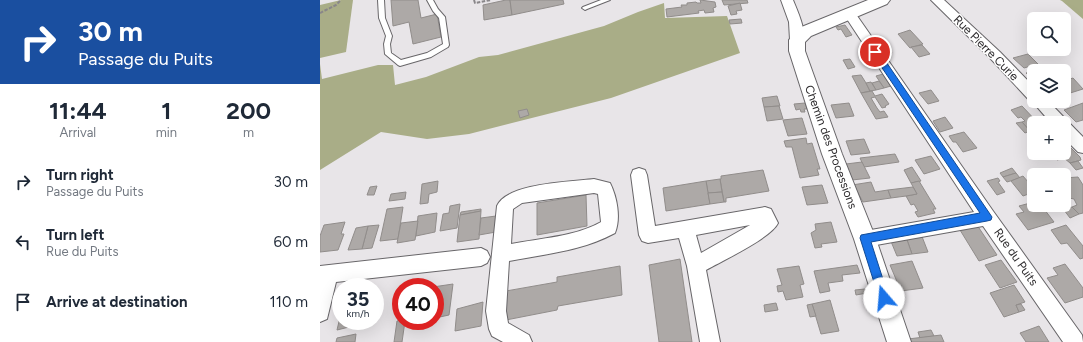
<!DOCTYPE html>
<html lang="en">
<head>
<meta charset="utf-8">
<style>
  body { margin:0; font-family:Figtree,sans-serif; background:#f2f2f3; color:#1f2937; height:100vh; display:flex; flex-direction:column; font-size:15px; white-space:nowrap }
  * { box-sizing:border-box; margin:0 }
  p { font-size:13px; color:#747a83 }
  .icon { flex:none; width:22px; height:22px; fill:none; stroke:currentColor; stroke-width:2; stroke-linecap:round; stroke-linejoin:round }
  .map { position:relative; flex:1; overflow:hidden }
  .side { display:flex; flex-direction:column; background:#fff; width:320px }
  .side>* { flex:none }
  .guide { background:#1a4fa0; color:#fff; overflow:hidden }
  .tools { position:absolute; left:707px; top:12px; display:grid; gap:8px }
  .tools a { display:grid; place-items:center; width:44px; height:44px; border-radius:6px; background:#fff; box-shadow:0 4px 16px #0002; font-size:20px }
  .speed { position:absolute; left:12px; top:278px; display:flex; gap:8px; font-size:20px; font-weight:700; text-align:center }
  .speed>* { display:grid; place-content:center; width:52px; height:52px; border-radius:50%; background:#fff; box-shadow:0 4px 16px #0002; line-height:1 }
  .speed small { font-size:10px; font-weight:400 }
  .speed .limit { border:6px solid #d22; background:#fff; color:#111 }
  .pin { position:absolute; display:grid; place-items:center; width:34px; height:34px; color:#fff; margin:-17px; border:2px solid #fff; border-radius:50%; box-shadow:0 1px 4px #0007 }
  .me { position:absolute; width:44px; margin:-22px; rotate:342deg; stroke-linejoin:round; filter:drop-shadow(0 0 3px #0008) }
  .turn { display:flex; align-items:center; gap:14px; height:84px; padding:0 12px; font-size:18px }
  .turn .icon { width:52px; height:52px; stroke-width:2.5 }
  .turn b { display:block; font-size:28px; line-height:34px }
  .eta { display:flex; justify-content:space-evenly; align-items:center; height:68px; text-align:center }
  .eta b { font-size:24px; font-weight:700; line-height:28px }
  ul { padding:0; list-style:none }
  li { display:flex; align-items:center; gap:12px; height:60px; padding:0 12px }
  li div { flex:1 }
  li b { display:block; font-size:15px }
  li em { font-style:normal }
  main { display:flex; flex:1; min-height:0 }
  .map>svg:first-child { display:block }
  .forest { fill:#a9ad87 }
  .building { fill:#ada9a7; stroke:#918d8b }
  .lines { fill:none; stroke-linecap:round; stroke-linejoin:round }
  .service-casing { stroke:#686669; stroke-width:2 }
  .minor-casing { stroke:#686669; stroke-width:2 }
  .tertiary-casing { stroke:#686669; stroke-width:2 }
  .path { stroke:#898689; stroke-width:2; stroke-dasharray:3.5 1.5; stroke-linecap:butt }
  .service { fill:#fff; fill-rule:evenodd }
  .minor { fill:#fff; fill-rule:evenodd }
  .tertiary { fill:#fff; fill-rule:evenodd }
  .route { fill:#1a73e8; stroke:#114b97 }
  .labels { text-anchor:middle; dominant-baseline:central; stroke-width:3; stroke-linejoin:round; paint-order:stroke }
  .street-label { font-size:12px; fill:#2e2c2e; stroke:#fff }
</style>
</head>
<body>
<main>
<section class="side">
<div class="guide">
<div class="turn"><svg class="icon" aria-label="right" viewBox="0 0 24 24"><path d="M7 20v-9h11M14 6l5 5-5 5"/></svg><div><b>30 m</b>Passage du Puits</div></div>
</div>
<div class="eta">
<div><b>11:44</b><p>Arrival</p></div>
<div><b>1</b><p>min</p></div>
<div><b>200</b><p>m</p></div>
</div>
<ul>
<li><svg class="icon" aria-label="right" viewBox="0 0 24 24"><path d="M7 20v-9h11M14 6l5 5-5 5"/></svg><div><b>Turn right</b><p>Passage du Puits</p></div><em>30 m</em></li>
<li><svg class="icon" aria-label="left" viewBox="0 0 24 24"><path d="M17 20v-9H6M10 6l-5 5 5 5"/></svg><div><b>Turn left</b><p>Rue du Puits</p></div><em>60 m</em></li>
<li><svg class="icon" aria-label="arrive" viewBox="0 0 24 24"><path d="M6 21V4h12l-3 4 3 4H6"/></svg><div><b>Arrive at destination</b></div><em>110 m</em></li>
</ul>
</section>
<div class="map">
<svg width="763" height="342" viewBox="0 0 763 342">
  <rect width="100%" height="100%" fill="#e8e5e8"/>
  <g class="forest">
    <polygon points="21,0 33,0 26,52 0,58 0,5"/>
    <polygon points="740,0 763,0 763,19 742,1"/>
    <polygon points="344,3 345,18 407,16 420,53 291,98 149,134 107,139 61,132 0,170 0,64 2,79 58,65 73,65 75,85 106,77 159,57 178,55 284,26 318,12"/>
  </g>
  <g class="building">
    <polygon points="71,0 98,0 101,18 117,14 121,37 93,44 89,22 73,26"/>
    <polygon points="186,0 190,0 192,15 164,20 163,5"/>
    <polygon points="190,0 243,0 244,4 192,15"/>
    <polygon points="380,0 395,2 396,7 393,8 394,12 385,13 384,10 378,11 379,13 347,17 346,9 362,7 361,5 367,5 367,3 376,2 377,3 381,3"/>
    <polygon points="402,0 427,0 428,3 404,5"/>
    <polygon points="420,3 422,10 416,11 417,14 411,15 408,6"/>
    <polygon points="421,19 422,23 410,24 409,20"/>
    <polygon points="525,25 532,35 526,37 521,29 518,30 516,27"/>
    <polygon points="590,30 603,44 590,48 578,34"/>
    <polygon points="602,45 610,54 599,57 591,47"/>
    <polygon points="568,48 572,53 564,55 561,49"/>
    <polygon points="708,54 718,64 704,68 693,58"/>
    <polygon points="530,59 535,67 528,69 523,60"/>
    <polygon points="725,67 729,71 714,71 714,80 706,73"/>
    <polygon points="563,74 571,86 564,88 556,76"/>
    <polygon points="541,75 546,83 550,91 541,93 532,76"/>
    <polygon points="753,78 763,89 747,94 744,91 744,81"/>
    <polygon points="559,81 564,88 556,90 552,83"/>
    <polygon points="551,82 556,90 550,91 546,83"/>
    <polygon points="611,90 619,101 608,104 599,93"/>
    <polygon points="552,91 555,96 562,94 569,104 565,106 566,107 562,108 555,97 551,98 557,108 560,112 564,111 568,117 556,119 541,93"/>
    <polygon points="457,96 460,106 444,107 442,98"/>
    <polygon points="485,103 487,109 484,109 485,112 481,112 480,109 476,110 474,104"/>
    <polygon points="529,103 534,116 516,118 511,105"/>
    <polygon points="763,103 763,120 756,122 744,110"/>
    <polygon points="459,106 463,119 447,121 444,107"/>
    <polygon points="702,106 718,123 714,123 714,130 710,131 702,122 705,121 701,117 698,118 691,110"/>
    <polygon points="207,109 209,115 200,118 198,111"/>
    <polygon points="625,117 633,128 620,132 613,121"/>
    <polygon points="482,118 487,134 468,136 463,120"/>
    <polygon points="702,122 710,131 705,133 696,123"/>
    <polygon points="644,132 657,148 643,152 636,142 633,142 629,136"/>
    <polygon points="486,138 487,144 492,143 500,169 497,169 499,175 480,178 472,147 466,147 464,141"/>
    <polygon points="544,139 550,153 531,155 526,141"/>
    <polygon points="747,144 760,157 761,160 750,163 744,158 737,160 731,153 744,153 744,145"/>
    <polygon points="575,154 579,162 544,167 540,158"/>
    <polygon points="611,156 620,169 604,174 595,160"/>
    <polygon points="758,161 763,168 756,170 750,163"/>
    <polygon points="542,162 550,178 532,180 526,164"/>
    <polygon points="592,167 601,181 591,183 584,170"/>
    <polygon points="692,168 696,173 683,177 680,173"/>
    <polygon points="734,169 738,174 726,175 722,171"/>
    <polygon points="443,170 449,191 406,198 406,202 404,202 400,179 401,179 401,176"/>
    <polygon points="696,173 700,178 687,182 683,177"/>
    <polygon points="703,176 714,189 714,192 703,196 691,181"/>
    <polygon points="758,177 763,185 763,213 759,214 752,207 757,205 754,199 749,198 744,189 748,189 744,182 744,178"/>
    <polygon points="678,178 680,181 678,182 685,192 677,195 667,181"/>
    <polygon points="400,179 402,192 388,193 386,181"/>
    <polygon points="118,181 117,192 109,194 108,203 100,204 102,184"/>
    <polygon points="386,181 390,204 346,211 343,188"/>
    <polygon points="599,181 616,209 613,209 615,213 598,217 595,212 598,211 594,204 591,205 586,196 597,194 591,183"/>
    <polygon points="551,182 555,192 568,190 571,198 543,202 536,189 534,189 532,185"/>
    <polygon points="502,185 508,203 487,205 482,187"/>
    <polygon points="57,186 54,195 47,195 50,187"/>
    <polygon points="593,187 597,194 586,196 571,198 568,190"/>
    <polygon points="86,192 85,199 69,201 71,194"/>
    <polygon points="402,192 404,202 390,204 388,193"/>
    <polygon points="266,195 267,226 217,235 217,203"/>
    <polygon points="714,202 714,205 721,205 734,222 708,230 696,214 704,212 699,206"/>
    <polygon points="140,204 137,228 120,231 123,214 129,213 130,206"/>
    <polygon points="83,207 78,239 60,241 67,209"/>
    <polygon points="752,207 759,214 750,218 744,210"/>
    <polygon points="161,209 161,211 140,215 141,212"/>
    <polygon points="161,211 159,239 137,242 140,215"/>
    <polygon points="117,213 115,232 96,236 98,216"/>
    <polygon points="176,216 176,232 159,235 161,218"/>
    <polygon points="98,221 95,240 77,243 81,223"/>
    <polygon points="25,222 21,234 24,234 18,250 0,252 0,236 4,225"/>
    <polygon points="511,222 517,242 501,244 502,247 495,248 491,233 496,230 495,224"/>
    <polygon points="59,225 52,248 42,249 48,226"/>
    <polygon points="657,225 677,255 659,261 640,230"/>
    <polygon points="746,225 763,246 763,258 760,259 747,243 741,244 731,230"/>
    <polygon points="48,226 42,249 28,250 36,228"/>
    <polygon points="601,234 608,252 592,254 586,237"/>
    <polygon points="586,237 592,254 577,256 570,239"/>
    <polygon points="360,259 372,342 339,342 329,265"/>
    <polygon points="681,260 697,282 680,288 665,265"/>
    <polygon points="592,261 603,288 581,291 570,265"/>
    <polygon points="745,264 763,288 763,297 745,303 727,278 738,275 733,268"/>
    <polygon points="537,265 540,273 522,275 523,281 508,283 510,291 500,293 494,271"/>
    <polygon points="300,266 302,295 238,306 237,310 186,320 186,291 237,282 237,277"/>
    <polygon points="479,266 484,284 480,285 483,297 466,300 463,291 458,292 457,286 462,285 457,269"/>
    <polygon points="133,284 129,315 115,318 115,287 113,287"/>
    <polygon points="694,285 705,302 696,305 699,312 684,317 670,293"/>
    <polygon points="545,289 547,293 536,295 535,290"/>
    <polygon points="510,300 519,331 501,334 492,304"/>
    <polygon points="163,302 161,326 135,331 137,309"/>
    <polygon points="456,303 458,310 445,312 444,305"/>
    <polygon points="492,304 496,316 490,317 487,305"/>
    <polygon points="701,304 705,310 699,312 696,305"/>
    <polygon points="21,313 21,321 38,321 37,325 17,330"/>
    <polygon points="81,320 85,321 82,342 74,342 77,321"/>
    <polygon points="719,326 729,342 706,342 700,333"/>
    <polygon points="611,330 614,336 600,338 598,332"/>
    <polygon points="36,334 35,342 16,342 17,338"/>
    <polygon points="621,335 624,342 589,342 588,339"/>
  </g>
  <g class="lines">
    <g class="service-casing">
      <g id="service">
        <polygon points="58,0 64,0 65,18 72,36 70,44 71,53 81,60 107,53 123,44 119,18 113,11 107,0 113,0 118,9 125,17 129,45 128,47 111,57 80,66 78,65 65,54 64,44 66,36 59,18"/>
        <polygon points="281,0 290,0 267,9 265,10 262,8 263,7"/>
      </g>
    </g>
    <g class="minor-casing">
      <g id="minor">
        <path d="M461 0H473C477 10 488 33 482 43L477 45 472 43 470 40 469 22Z"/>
        <path d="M611 0H624L680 52 714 87V101H728C740 113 751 125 763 137V153L758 152 744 138V123H731L712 101 709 100 670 58Z"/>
        <polygon points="529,9 533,10 673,211 762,335 763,342 743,342 663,226 545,247 539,245 536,239 539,233 545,231 654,212 525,16 523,13 525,10"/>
        <path d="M319 168 325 170 327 175 335 226 445 207 451 209 458 223C451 238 402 261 386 270L400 342H380L367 266 359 238 328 243 322 241 319 235 311 175 313 170ZM430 225 381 253 376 235Z"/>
        <path d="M274 179 290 183C297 197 301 218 295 233 262 251 225 254 189 261L186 311 188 323 209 335 212 342H183L172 336 169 329 166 311 177 206C187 183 250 182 274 179ZM274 193 278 194 281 222C254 237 221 238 191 244L193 209 202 203Z"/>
        <polygon points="161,248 167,251 170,257 167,263 161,266 16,282 7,319 0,322 0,266"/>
      </g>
    </g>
    <g class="tertiary-casing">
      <polygon id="tertiary" points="548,0 570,0 567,4 491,36 485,42 485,51 522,154 556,239 591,342 567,342 534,239 502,154 469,51 469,40 479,28"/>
    </g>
    <g class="path">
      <polyline points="154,0 155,3 171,0"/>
      <polyline points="0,13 16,5 21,0"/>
    </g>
    <use href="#service" class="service"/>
    <use href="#minor" class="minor"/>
    <use href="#tertiary" class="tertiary"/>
  </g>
  <polygon class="route" points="555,49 558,50 672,217 671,220 667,221 551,242 569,298 568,301 564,303 560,301 559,298 540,238 541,235 660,213 552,53 552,50"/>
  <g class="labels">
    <g class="street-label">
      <text transform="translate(666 48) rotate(45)">Rue Pierre Curie</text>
      <text transform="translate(511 147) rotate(70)">Chemin des Processions</text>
      <text transform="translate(696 257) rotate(55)">Rue du Puits</text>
    </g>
  </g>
</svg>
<div class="tools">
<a><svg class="icon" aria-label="search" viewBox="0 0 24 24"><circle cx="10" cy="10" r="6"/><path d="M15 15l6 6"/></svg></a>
<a><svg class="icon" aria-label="layers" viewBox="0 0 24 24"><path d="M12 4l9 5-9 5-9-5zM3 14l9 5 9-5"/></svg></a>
<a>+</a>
<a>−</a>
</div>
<div class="speed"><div>35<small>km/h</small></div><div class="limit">40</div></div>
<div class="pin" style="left:555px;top:52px;background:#d93025"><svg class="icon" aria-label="arrive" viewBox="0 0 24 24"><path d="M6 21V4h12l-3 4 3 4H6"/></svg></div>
<svg class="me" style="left:564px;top:298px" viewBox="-20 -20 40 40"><circle r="19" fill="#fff"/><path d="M0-13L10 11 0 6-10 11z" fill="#1a73e8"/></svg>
</div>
</main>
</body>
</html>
